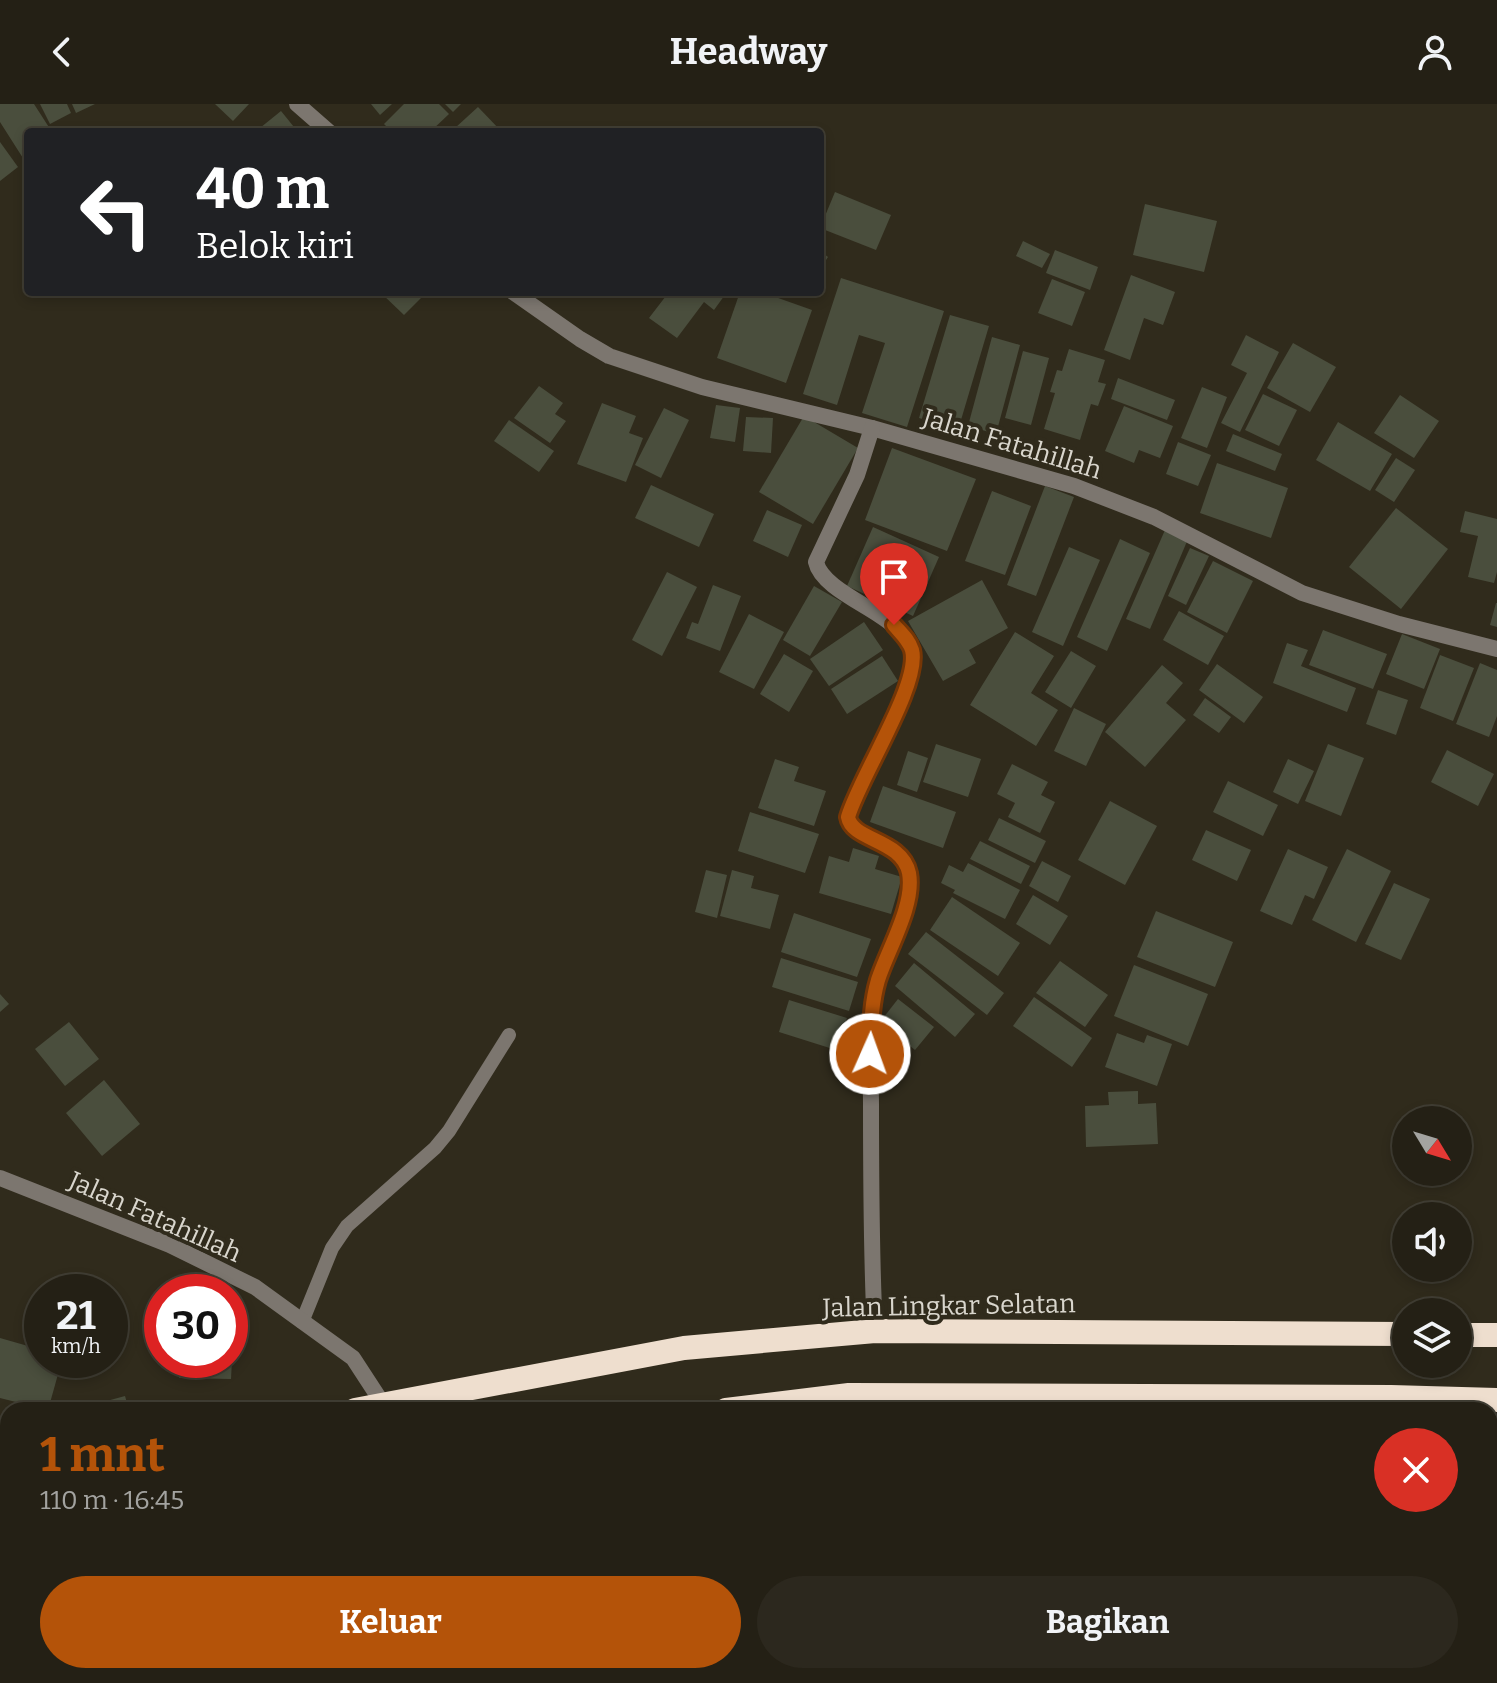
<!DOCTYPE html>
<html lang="id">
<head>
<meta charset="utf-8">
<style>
  body { margin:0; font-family:Bitter,serif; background:#2c281e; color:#f1f3f6; height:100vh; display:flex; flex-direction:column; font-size:30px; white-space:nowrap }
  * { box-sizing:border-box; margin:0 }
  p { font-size:26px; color:#a3a3a0 }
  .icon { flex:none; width:44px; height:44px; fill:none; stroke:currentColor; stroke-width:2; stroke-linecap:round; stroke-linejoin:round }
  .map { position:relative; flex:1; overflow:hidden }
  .sheet { position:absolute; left:0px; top:1298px; width:1498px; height:282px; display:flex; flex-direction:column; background:#242015; border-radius:24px 24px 0 0; box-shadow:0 4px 12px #0003,0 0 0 2px #413e34 }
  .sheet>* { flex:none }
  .banner { position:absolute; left:24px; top:24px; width:800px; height:168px; border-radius:8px; box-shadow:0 4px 12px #0003,0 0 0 2px #413e34; background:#202124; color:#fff; overflow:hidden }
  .needle { width:52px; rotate:128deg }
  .fabs { position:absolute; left:1392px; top:1002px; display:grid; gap:16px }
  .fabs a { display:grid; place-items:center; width:80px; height:80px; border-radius:50%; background:#242015; box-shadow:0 4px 12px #0003,0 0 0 2px #413e34; font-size:40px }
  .speed { position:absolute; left:24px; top:1170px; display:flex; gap:16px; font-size:40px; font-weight:700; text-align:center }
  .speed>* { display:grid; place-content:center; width:104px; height:104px; border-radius:50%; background:#242015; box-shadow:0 4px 12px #0003,0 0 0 2px #413e34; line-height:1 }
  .speed small { font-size:20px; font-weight:400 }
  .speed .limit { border:12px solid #d22; background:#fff; color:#111 }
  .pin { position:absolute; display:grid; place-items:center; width:68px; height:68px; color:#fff; margin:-82px -34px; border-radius:50% 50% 50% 0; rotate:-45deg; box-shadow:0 0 8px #0007 }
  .pin .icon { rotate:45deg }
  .me { position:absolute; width:88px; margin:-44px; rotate:2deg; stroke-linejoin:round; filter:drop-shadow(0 0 6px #0008) }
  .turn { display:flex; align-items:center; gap:28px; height:168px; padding:0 40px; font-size:36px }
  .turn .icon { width:104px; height:104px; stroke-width:2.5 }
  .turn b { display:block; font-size:56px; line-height:68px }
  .round { display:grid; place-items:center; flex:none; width:84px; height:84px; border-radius:42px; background:#2c281e }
  .overview { display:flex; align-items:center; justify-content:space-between; height:136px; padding:0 40px }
  h1 { font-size:48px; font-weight:700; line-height:60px; color:#b45309 }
  .cta { display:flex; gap:16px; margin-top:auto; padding:16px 40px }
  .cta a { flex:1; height:92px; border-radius:48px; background:#b45309; color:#fff; font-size:32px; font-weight:700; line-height:92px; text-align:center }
  .cta a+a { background:#2c281e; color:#f1f3f6 }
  header { display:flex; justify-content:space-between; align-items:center; height:104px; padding:0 40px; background:#242015; font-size:36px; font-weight:700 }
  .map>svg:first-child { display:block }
  .building { fill:#4a4e3d }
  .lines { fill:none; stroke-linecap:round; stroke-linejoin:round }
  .lane { stroke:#7c766f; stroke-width:14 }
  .street { stroke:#7c766f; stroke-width:16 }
  .highway { stroke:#eedece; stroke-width:24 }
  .route-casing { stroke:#753606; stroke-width:20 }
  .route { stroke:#b45309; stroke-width:14 }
  .labels { text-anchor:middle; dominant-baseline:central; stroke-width:8; stroke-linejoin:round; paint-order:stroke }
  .street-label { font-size:26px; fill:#d9d6cd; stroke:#302b1c }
</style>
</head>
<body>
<header><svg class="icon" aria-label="back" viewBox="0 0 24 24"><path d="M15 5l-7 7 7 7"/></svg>Headway<svg class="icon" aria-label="person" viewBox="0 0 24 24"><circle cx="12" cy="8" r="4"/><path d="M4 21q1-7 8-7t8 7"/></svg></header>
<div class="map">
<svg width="1497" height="1579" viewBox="0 0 1497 1579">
  <rect width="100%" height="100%" fill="#302b1c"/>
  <g class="building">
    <polygon points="0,0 34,0 52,28 28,28 28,62 0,18"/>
    <polygon points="40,0 67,0 71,9 50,20"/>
    <polygon points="72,0 95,0 76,9"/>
    <polygon points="215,0 249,0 233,17"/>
    <polygon points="371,0 392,0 380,11"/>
    <polygon points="404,0 439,0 449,10 430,28 392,28 384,20"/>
    <polygon points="445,0 461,0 453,8"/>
    <polygon points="478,3 502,28 459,28 455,24"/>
    <polygon points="281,7 298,28 255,28"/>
    <polygon points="0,38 18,63 0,77"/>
    <polygon points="835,88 891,111 876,146 820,124"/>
    <polygon points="1145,100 1217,117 1204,168 1133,151"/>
    <polygon points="1023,137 1050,150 1042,164 1016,152"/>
    <polygon points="1055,146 1098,163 1090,186 1046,169"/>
    <polygon points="820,147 828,153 820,165"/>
    <polygon points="1131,171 1175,188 1163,221 1144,214 1130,256 1104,246"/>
    <polygon points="841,174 944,207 907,323 862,309 885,239 859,231 837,301 803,290"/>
    <polygon points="1052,175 1085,188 1072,222 1038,209"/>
    <polygon points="380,188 427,188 404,211"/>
    <polygon points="669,188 727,188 714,206 704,198 677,234 649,214"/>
    <polygon points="740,188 761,188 812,206 786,279 717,254"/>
    <polygon points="950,211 989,222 958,326 919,314"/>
    <polygon points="1246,231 1279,248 1240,328 1221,319 1247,269 1231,261"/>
    <polygon points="992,233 1020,241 996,330 968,322"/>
    <polygon points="1293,239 1336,263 1310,308 1267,284"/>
    <polygon points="1069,245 1105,256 1098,278 1106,280 1098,302 1091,300 1080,336 1044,325 1055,289 1050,288 1057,266 1062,267"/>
    <polygon points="1023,247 1049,254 1031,321 1005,314"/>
    <polygon points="1118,274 1175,296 1167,316 1111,295"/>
    <polygon points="539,282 563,299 555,310 566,317 550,339 514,314"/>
    <polygon points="1202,283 1227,293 1207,344 1181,334"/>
    <polygon points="1263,290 1297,306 1279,342 1245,326"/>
    <polygon points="1400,291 1439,317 1414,354 1374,329"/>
    <polygon points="602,299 636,312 629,329 643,334 626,378 577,360"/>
    <polygon points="716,301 740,304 735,338 710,334"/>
    <polygon points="1124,302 1173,322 1160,354 1139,346 1134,359 1105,347"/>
    <polygon points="664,304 689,316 661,374 635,361"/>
    <polygon points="804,312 858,344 813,420 759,388"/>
    <polygon points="746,313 773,314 771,349 743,347"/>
    <polygon points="509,316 554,347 539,368 494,337"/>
    <polygon points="1338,318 1392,350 1370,387 1316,356"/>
    <polygon points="1233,330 1282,350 1275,367 1226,347"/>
    <polygon points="1178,338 1211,351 1198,382 1166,370"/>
    <polygon points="892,344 976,375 947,447 865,416"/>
    <polygon points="1396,354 1415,366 1394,398 1375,386"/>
    <polygon points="1217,359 1288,384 1271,434 1200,409"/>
    <polygon points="651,381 714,410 699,443 635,414"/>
    <polygon points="1045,382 1074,393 1036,492 1007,481"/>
    <polygon points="992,387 1031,402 1005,471 965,457"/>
    <polygon points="1396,404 1448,445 1401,505 1349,463"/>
    <polygon points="767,406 802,421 788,453 753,437"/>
    <polygon points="1465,407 1497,415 1497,468 1494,479 1468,473 1478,432 1460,428"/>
    <polygon points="873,423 939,453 913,512 847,482"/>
    <polygon points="1165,426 1188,435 1150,525 1126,515"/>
    <polygon points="1120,435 1150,449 1107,547 1077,533"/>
    <polygon points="1069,443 1100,456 1063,542 1032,528"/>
    <polygon points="1190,444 1209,452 1186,501 1168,492"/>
    <polygon points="1213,457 1253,477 1227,529 1187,508"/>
    <polygon points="667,468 697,483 662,552 632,536"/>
    <polygon points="982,476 1008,524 969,546 976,559 943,577 908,517"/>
    <polygon points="713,481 741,492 720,547 686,534 692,518 698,520"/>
    <polygon points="814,482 842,498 810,552 783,536"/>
    <polygon points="1496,499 1497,499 1497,523 1490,521"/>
    <polygon points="1179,507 1224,532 1208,561 1163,536"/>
    <polygon points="749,510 784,528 754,585 719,568"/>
    <polygon points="864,518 883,546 829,582 810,555"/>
    <polygon points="1323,526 1387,550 1373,585 1309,561"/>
    <polygon points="1015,528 1054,552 1031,589 1058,606 1036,642 970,601"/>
    <polygon points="1402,530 1440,545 1424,585 1386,570"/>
    <polygon points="1287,539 1308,546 1301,562 1356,584 1347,608 1273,579"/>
    <polygon points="1071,547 1096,562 1071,604 1045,588"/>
    <polygon points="784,550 813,567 789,608 760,590"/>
    <polygon points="1440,551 1474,564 1453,617 1420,604"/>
    <polygon points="882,552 898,577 847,610 831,585"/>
    <polygon points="1480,559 1497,566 1497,612 1489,633 1456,620"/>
    <polygon points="1217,560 1263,593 1244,619 1199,586"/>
    <polygon points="1162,561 1183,579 1166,599 1186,616 1145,663 1105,628"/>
    <polygon points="1378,586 1408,596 1396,631 1366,620"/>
    <polygon points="1205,594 1231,613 1219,629 1193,611"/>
    <polygon points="1074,604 1106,620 1086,662 1054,647"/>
    <polygon points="936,640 981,655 968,693 923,678"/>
    <polygon points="1328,640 1364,654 1341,712 1305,697"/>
    <polygon points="1447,646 1494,670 1478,702 1431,678"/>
    <polygon points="908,647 928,654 917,688 897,681"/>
    <polygon points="775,655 799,663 794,677 826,687 814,722 758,704"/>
    <polygon points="1288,655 1314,667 1298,700 1273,688"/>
    <polygon points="1012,660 1048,678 1041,691 1055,698 1040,729 1008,713 1015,699 997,690"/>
    <polygon points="1228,677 1278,701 1263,732 1213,708"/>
    <polygon points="883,682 956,708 943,744 870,718"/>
    <polygon points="1110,697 1157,722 1125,781 1078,756"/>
    <polygon points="750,708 819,730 805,769 738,747"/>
    <polygon points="999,714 1046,737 1035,759 988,736"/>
    <polygon points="1206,726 1251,746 1237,777 1192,756"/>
    <polygon points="980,737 1030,762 1021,780 970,755"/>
    <polygon points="853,744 879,752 875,765 902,773 891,810 819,789 829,752 849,758"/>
    <polygon points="1288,745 1328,763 1314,795 1305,791 1292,821 1260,807"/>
    <polygon points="1347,745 1391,767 1356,838 1312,816"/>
    <polygon points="1042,757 1071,772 1058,798 1029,782"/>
    <polygon points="968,759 1020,786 1005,815 953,789 955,786 941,779 949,761 963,768"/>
    <polygon points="706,766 727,771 717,814 695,808"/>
    <polygon points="732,766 754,772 751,784 779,791 770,825 720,812"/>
    <polygon points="1394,779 1430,795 1401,856 1365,840"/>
    <polygon points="1033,791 1068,812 1050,841 1016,820"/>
    <polygon points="952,793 1020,839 998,872 930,826"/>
    <polygon points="1156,807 1233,838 1215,883 1137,853"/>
    <polygon points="794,809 871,835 857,873 781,848"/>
    <polygon points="926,828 1004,889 987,911 908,850"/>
    <polygon points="781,854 858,878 849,907 772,883"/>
    <polygon points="1060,857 1108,891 1085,923 1036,889"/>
    <polygon points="914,859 975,910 955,933 895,882"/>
    <polygon points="1134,861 1208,890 1188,942 1114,912"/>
    <polygon points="0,890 9,900 0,908"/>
    <polygon points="1034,893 1092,934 1072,963 1013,922"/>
    <polygon points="898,895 934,923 915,946 880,918"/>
    <polygon points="789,896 847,914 836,946 779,928"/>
    <polygon points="69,918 99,955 65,982 35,945"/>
    <polygon points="1117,929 1144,939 1147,931 1172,940 1157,982 1105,963"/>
    <polygon points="104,976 140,1020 102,1052 66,1009"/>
    <polygon points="1138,987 1138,1000 1156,999 1158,1040 1086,1043 1085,1002 1109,1001 1108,988"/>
    <polygon points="0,1234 42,1246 42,1256 62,1256 48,1306 0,1294"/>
    <polygon points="180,1256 232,1256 231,1275 179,1274"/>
    <polygon points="125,1292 129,1306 77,1306 77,1305"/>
    <polygon points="972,1572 991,1572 996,1579 962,1579"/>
  </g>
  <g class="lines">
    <g class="lane">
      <polyline points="302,1218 332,1144 347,1122 435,1044 449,1027 509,931"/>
      <polyline points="1311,1579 1312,1572"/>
    </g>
    <g class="street">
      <polyline points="297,0 329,28"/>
      <polyline points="513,188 580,235 609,252 702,283 872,324 1074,382 1154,413 1302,489 1399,520 1497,545"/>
      <path d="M872 324 857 371 816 458C822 485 875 503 895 523 903 530 910 538 912 548 919 584 859 673 848 713 852 736 901 735 909 767 917 800 880 861 873 896 866 929 871 966 871 1000 871 1076 871 1151 875 1227"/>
      <polyline points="0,1074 170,1141 255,1183 353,1254 383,1300 383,1306"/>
    </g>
    <g class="highway">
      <polyline points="1458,1231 1497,1231"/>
      <polyline points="355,1306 684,1244 875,1227 1406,1230"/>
      <polyline points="726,1306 849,1291 1391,1293 1497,1296"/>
      <polyline points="0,1383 8,1381"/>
      <polyline points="0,1456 8,1454"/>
    </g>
  </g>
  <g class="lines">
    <g class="route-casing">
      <path id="route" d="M870 950C871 924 871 900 878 876 888 845 915 801 909 769 902 735 852 737 848 713 859 674 921 580 912 546 909 536 901 529 894 521"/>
    </g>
    <use href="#route" class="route"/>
  </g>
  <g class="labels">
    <g class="street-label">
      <text transform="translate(1012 340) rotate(17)">Jalan Fatahillah</text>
      <text transform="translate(155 1113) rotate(24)">Jalan Fatahillah</text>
      <text transform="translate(949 1202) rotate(-1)">Jalan Lingkar Selatan</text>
    </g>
  </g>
</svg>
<div class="fabs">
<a><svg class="needle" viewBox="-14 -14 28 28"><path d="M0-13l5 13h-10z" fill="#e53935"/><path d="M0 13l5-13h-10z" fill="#a3a3a0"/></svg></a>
<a><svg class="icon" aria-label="sound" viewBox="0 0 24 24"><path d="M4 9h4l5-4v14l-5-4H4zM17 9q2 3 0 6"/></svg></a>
<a><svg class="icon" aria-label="layers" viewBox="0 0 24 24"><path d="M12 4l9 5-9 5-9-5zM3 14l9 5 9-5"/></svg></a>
</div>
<div class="speed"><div>21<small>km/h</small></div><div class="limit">30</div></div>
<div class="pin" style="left:894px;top:521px;background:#d93025"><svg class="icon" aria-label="arrive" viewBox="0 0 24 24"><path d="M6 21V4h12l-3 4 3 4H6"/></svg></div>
<svg class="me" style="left:870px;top:950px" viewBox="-20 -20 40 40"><circle r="17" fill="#b45309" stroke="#fff" stroke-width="3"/><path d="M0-11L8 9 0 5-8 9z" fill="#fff"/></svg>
<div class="banner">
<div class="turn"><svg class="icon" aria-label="left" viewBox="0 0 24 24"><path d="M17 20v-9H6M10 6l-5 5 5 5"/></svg><div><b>40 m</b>Belok kiri</div></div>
</div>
<section class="sheet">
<div class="overview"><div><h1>1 mnt</h1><p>110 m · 16:45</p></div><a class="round" style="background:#d93025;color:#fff"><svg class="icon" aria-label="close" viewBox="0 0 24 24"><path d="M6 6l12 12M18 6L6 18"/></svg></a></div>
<div class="cta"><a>Keluar</a><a>Bagikan</a></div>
</section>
</div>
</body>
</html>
